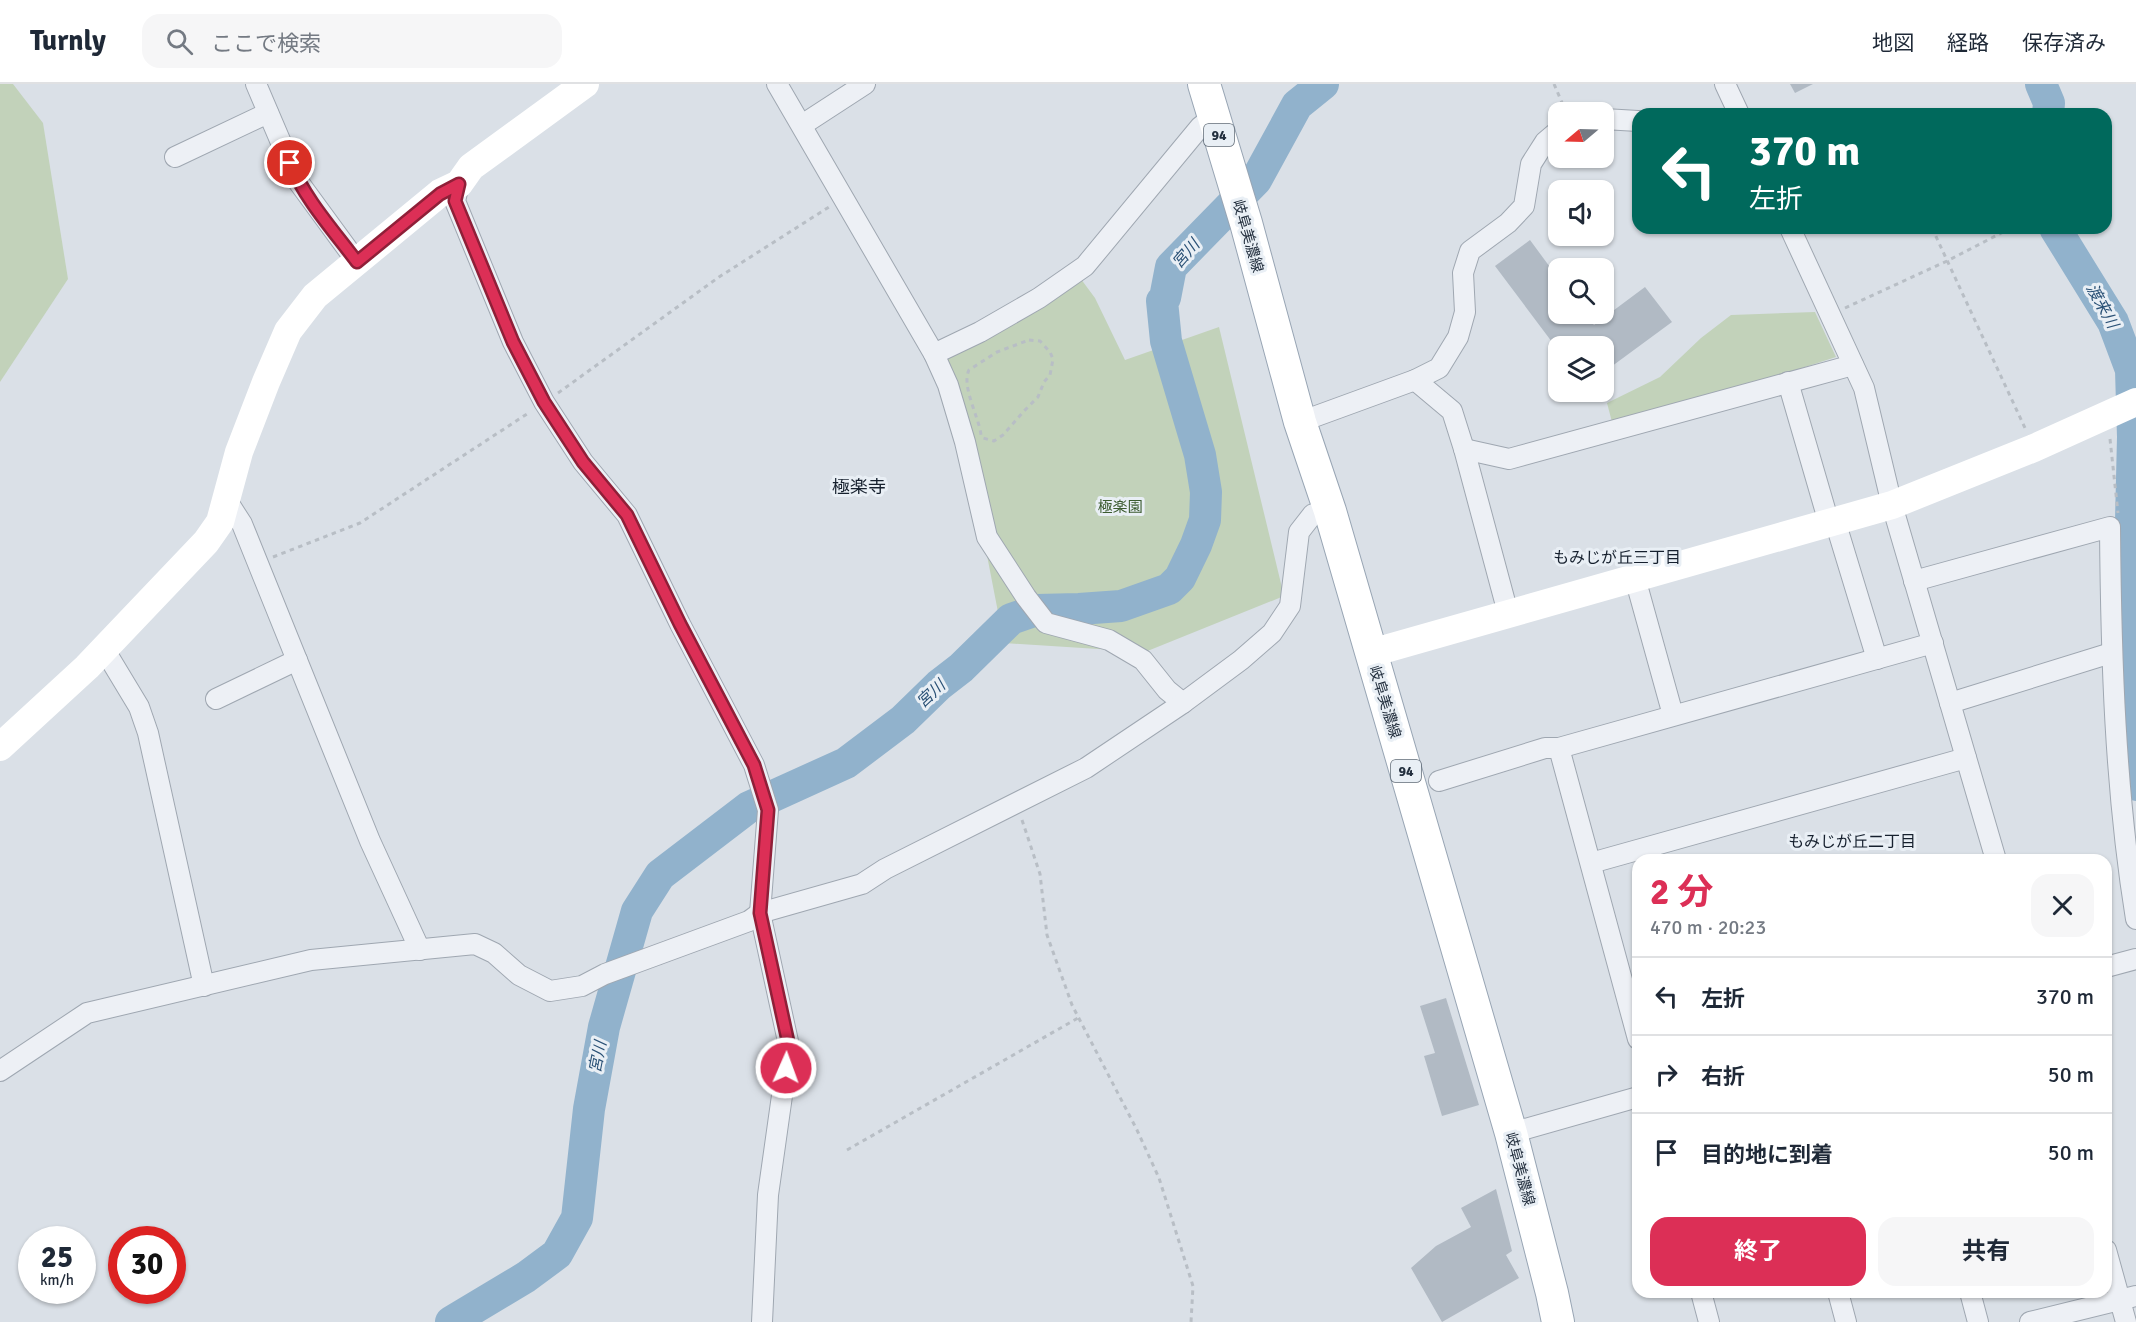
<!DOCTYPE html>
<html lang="ja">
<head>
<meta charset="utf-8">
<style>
  body { margin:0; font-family:Signika,"Noto Sans JP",sans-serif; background:#f6f6f7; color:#1f2937; height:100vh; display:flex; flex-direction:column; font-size:22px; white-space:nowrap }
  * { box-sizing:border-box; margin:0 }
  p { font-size:20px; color:#747a83 }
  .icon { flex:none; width:33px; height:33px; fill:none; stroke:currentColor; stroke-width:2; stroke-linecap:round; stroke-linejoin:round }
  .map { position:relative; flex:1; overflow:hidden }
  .side { position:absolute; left:1632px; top:770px; width:480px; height:444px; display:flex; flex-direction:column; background:#fff; border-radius:18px; box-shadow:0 2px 4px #0004 }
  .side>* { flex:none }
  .hud { position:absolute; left:1632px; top:24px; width:480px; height:126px; border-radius:18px; box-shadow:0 2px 4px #0004; background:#00695c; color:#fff; overflow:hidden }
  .needle { width:39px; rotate:251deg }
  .controls { position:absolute; left:1548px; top:18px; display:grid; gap:12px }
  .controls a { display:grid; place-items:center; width:66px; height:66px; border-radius:12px; background:#fff; box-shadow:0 2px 4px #0004; font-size:30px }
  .speed { position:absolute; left:18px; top:1142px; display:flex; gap:12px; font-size:30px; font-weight:700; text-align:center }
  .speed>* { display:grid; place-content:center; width:78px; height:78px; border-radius:50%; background:#fff; box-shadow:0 2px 4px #0004; line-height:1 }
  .speed small { font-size:15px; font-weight:400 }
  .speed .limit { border:9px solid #d22; background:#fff; color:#111 }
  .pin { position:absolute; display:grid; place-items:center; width:51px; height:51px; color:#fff; margin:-26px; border:3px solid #fff; border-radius:50%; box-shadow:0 2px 6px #0007 }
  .me { position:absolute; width:66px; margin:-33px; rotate:2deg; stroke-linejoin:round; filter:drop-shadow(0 0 4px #0008) }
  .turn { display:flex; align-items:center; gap:21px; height:126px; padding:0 18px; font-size:27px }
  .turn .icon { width:78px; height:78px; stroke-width:2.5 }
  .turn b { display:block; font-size:42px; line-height:51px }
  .round { display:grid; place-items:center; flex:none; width:63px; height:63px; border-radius:18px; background:#f6f6f7 }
  .head { display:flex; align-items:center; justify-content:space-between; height:102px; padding:0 18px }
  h1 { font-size:36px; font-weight:700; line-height:45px; color:#dc2f56 }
  .button { display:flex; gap:12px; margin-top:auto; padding:12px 18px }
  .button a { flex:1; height:69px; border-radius:18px; background:#dc2f56; color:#fff; font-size:24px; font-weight:700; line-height:69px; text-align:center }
  .button a+a { background:#f6f6f7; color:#1f2937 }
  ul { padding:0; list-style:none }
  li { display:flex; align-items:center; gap:18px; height:78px; padding:0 18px; border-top:2px solid #e0e1e3 }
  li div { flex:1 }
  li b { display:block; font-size:22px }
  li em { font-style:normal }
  header { display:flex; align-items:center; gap:36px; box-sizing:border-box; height:84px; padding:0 30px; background:#fff; border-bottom:2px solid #e0e1e3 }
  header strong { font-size:28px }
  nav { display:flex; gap:33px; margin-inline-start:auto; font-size:21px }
  .search { width:420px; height:54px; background:#f6f6f7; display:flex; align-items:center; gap:15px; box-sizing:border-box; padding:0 21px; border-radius:18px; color:#747a83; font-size:22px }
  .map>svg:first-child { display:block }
  .green { fill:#c2d2ba }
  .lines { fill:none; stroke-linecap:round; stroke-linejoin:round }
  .river { stroke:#91b2cc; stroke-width:32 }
  .building { fill:#b1bac4 }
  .street-casing { stroke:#9fa7b1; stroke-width:22 }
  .primary-casing { stroke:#98a5b4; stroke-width:34 }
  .path { stroke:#b8bec5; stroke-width:3; stroke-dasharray:4.5 4.5; stroke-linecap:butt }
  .street { stroke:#edf0f5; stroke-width:20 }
  .secondary { stroke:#fff; stroke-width:28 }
  .primary { stroke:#fff; stroke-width:32 }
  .route-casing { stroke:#8f1f38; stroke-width:15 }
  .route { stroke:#dc2f56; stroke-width:10 }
  .labels { text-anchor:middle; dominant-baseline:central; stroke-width:6; stroke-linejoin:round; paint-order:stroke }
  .shield { fill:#e9eff5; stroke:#5e6975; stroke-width:1.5 }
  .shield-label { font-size:14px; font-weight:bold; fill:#232f3e }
  .street-label { font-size:15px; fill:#232f3e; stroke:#e9eff5 }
  .park-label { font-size:15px; fill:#3b5b2f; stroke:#e9eff5 }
  .water-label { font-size:16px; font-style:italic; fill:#2a5176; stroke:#e9eff5 }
  .neighbourhood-label { font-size:16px; fill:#16202e; stroke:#e9eff5 }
  .quarter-label { font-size:18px; fill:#16202e; stroke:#e9eff5 }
</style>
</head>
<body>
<header>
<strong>Turnly</strong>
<div class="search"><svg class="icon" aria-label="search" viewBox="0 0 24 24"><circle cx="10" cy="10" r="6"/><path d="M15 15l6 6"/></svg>ここで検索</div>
<nav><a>地図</a><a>経路</a><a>保存済み</a></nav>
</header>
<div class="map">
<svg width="2136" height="1238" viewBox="0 0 2136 1238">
  <rect width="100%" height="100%" fill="#dae0e7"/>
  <g class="green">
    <polygon points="0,0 13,0 43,39 68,195 0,298"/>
    <polygon points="1075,187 1095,214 1125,276 1219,243 1284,512 1145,568 1004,559 965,358 934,270"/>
    <polygon points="1815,228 1836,273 1765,296 1612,338 1607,319 1660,293 1701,254 1731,231"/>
  </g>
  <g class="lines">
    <g class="river">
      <polyline points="2041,0 2049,19 2048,30"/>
      <polyline points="2055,144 2113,238 2131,286 2133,353 2126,649 2136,701"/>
      <polyline points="451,1238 526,1193 557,1170 577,1134 589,1025 604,943 637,827 660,791 749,723 846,679 903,636 939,601 961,584 1011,535 1037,526 1079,525 1121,522 1169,505 1180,494 1196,461 1205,436 1206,408 1200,371 1166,257 1162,217 1165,214 1171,183 1256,96 1297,21 1323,0"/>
    </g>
  </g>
  <g class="building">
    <polygon points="1790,0 1813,0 1795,9"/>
    <polygon points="1530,156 1558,194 1558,230 1585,230 1594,241 1645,203 1672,238 1604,288 1604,262 1558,262 1558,266 1495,182"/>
    <polygon points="1446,914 1479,1021 1442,1032 1424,972 1435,969 1420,922"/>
    <polygon points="1496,1105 1512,1167 1506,1171 1519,1194 1442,1238 1411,1184 1436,1162 1471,1143 1461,1124"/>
  </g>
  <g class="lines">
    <g class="street-casing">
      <g id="street">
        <polyline points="256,0 297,96 357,178"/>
        <polyline points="777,0 934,270 948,301 965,358 987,453 1026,513 1046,539 1109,556 1143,576 1167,606 1183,619"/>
        <polyline points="1725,0 1739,30"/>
        <polyline points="1604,35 1638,37"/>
        <polyline points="802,41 865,0"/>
        <polyline points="175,73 268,29"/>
        <polyline points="459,100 455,117 513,258 544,318 583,378 627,431 680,540 754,681 768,726 760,829 789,962 768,1111 762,1238"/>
        <polyline points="1790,144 1864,304 1892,421 1996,776"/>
        <polyline points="934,270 980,248 1039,214 1085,182 1200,43 1214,32"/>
        <polyline points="1415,296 1452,327 1464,365 1508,529"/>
        <polyline points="1788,298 1829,439"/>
        <polyline points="1300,338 1415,296 1439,284 1458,253 1465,228 1463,189 1470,167 1508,139 1524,122 1531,80 1545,58 1558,47"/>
        <polyline points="1464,365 1509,375 1853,281"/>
        <polyline points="226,415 242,440 370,757 420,866"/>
        <polyline points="1835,437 1877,575"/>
        <polyline points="1635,494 1673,631"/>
        <path d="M1914 497 2110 443C2111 574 2115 705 2136 835"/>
        <polyline points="104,565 139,623 148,649 204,902"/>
        <polyline points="216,615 297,576"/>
        <polyline points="1950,619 2111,569"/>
        <polyline points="1559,664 1638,955"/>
        <polyline points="1439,697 1545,664 1559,664 1933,559"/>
        <polyline points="1591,779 1966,674"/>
        <polyline points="2106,883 2136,875"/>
        <polyline points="0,987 87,929 311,876 475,860 494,869 519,891 550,907 582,902 605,890 749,837 760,829 862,800 885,785 1086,684 1183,619 1241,576 1272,549 1290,522 1299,448 1313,430 1330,427"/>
        <polyline points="1511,1049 1638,1013"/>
        <polyline points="2106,1166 2126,1238"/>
        <polyline points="1701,1208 1709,1238"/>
        <polyline points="1838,1208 1846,1238"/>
        <polyline points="1970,1208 1978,1238"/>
        <polyline points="2030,1238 2136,1212"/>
      </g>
    </g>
    <g class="primary-casing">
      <polyline id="primary" points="1204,0 1246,139 1300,338 1330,427 1511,1049 1552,1209 1558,1238"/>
    </g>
    <g class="path">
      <polyline points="1554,0 1566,28"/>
      <polyline points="1932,144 2025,344"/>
      <polyline points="1845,224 1947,177 2011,144"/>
      <path d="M1029 256 1040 257 1050 268 1053 275 1050 291 1044 298 1038 313 1024 327 1003 351 994 357 983 354 981 351C979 333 961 302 969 286L997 268Z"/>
      <polyline points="558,309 719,193 829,123"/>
      <polyline points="2110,355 2118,429"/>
      <polyline points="273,473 360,439 530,328"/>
      <polyline points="1022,736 1040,790 1047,851 1072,921 1137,1046 1159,1094 1193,1202 1191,1238"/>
      <polyline points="847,1066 1078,934"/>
    </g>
    <use href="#street" class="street"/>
    <g class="secondary">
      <polyline points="1371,569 1892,421 2034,364 2136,318"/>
      <polyline points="0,663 87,583 206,458 220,438 239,368 266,298 288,247 315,212 440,109 459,100 471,83 585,0"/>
    </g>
    <use href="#primary" class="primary"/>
  </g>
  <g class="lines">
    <g class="route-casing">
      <path id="route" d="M290 79C305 115 333 146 357 178L440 110 459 100 455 117 513 258 544 318 583 378 627 431 680 540 754 681 768 726 760 829 789 962 786 984"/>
    </g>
    <use href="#route" class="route"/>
  </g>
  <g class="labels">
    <g class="shield">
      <rect x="1204" y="40" width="30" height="22" rx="4.5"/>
      <rect x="1391" y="676" width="30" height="22" rx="4.5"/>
    </g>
    <g class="shield-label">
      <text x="1219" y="51">94</text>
      <text x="1406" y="687">94</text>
    </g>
    <g class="street-label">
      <text transform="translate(1248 152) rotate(74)">岐阜美濃線</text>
      <text transform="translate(1385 618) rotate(73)">岐阜美濃線</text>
      <text transform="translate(1520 1085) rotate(75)">岐阜美濃線</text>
    </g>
    <g class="park-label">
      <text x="1120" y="423">極楽園</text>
    </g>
    <g class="water-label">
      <text transform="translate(1186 170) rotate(-49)">宮川</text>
      <text transform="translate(2102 222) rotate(61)">渡来川</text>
      <text transform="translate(931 610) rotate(-43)">宮川</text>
      <text transform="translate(598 973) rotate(-79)">宮川</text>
    </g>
    <g class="neighbourhood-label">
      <text x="1617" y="474">もみじが丘三丁目</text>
      <text x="1852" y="758">もみじが丘二丁目</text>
    </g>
    <g class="quarter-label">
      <text x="859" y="403">極楽寺</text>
    </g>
  </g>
</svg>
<div class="controls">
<a><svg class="needle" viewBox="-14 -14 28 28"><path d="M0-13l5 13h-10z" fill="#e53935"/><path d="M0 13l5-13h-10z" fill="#747a83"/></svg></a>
<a><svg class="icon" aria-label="sound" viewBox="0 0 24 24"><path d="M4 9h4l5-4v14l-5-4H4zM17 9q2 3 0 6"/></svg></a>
<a><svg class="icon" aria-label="search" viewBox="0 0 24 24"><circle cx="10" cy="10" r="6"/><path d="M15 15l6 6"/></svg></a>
<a><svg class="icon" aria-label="layers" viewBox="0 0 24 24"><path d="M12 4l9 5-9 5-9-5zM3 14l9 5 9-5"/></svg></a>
</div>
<div class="speed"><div>25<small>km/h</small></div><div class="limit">30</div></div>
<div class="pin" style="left:290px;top:79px;background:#d93025"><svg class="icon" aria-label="arrive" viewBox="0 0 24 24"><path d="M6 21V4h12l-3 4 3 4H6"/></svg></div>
<svg class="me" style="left:786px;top:984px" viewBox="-20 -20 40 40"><circle r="17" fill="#dc2f56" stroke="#fff" stroke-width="3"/><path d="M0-11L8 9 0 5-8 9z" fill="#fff"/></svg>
<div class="hud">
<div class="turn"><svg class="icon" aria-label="left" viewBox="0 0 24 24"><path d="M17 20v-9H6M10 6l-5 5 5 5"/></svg><div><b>370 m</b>左折</div></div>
</div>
<section class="side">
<div class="head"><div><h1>2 分</h1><p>470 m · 20:23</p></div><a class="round"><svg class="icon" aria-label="close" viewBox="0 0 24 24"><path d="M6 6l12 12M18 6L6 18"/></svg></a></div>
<ul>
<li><svg class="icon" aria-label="left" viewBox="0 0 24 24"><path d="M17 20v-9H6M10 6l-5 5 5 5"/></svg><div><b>左折</b></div><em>370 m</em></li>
<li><svg class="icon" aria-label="right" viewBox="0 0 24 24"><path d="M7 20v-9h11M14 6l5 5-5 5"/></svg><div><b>右折</b></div><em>50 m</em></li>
<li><svg class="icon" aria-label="arrive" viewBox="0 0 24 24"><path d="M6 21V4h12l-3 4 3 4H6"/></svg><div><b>目的地に到着</b></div><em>50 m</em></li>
</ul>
<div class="button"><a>終了</a><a>共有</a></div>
</section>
</div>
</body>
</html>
